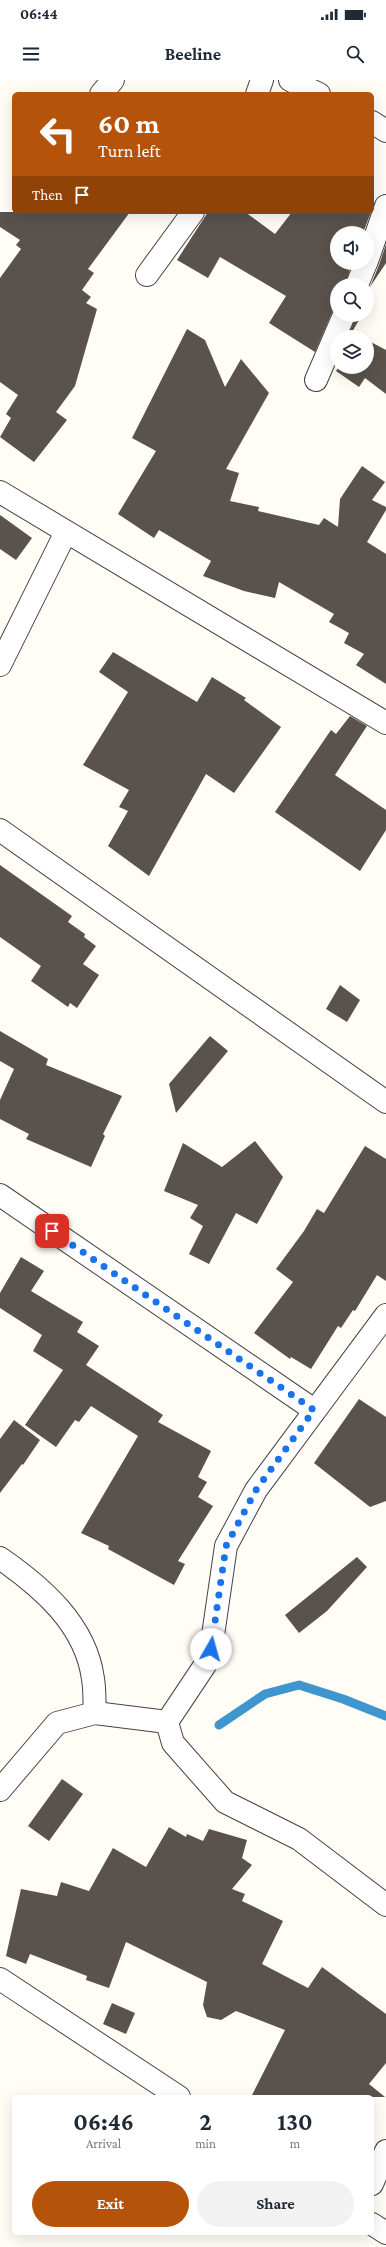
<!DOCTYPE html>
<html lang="en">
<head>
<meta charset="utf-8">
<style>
  body { margin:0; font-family:"Crimson Pro",serif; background:#f2f2f3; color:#1f2937; height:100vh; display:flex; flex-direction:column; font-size:15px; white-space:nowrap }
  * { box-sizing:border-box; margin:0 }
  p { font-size:13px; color:#747a83 }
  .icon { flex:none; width:22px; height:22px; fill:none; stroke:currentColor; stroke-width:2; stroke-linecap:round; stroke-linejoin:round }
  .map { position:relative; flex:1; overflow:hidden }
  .side { position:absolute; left:12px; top:2015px; width:362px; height:140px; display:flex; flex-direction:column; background:#fff; border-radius:6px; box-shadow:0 4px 16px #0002 }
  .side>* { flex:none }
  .guide { position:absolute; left:12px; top:12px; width:362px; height:122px; border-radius:6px; box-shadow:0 4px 16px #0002; background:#b45309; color:#fff; overflow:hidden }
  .tools { position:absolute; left:330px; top:146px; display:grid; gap:8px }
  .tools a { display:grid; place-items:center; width:44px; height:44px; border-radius:50%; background:#fff; box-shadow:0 4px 16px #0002; font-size:20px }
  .pin { position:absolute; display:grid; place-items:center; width:34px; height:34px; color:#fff; margin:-17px; border-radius:8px; box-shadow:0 2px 6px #0006 }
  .me { position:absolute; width:44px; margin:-22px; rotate:7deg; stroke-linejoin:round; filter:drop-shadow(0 0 3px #0008) }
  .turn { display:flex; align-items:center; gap:14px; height:84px; padding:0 20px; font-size:18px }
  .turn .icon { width:52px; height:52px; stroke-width:2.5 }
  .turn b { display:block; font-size:28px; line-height:34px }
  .then { display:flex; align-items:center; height:38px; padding:0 20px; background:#0003; gap:8px; font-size:15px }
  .eta { display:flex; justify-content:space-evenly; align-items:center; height:68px; text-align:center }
  .eta b { font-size:24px; font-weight:700; line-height:28px }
  .primary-button { display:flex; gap:8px; margin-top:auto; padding:8px 20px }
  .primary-button a { flex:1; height:46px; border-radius:24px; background:#b45309; color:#fff; font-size:16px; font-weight:700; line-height:46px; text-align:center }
  .primary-button a+a { background:#f2f2f3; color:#1f2937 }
  .status { display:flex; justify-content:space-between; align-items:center; height:28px; padding:0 20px; background:#fff; direction:ltr }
  .status svg { height:11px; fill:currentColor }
  header { display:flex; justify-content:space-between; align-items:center; height:52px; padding:0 20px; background:#fff; font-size:18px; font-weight:700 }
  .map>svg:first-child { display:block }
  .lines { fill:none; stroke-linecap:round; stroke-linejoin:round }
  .stream { stroke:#3f96cf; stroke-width:9 }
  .building { fill:#5a524d }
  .minor-casing { stroke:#444; stroke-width:24 }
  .minor { stroke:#fff; stroke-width:22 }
  .route { stroke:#1a73e8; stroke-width:7; stroke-dasharray:0 12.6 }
</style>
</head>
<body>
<div class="status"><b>06:44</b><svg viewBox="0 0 49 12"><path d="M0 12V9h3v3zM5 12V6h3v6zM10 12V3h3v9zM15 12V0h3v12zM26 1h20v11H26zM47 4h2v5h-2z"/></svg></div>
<header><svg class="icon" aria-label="menu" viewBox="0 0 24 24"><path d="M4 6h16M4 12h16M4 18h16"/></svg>Beeline<svg class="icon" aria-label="search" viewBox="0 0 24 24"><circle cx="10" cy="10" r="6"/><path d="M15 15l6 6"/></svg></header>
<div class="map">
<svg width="386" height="2167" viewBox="0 0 386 2167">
  <rect width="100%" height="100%" fill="#fffdf5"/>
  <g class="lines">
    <polyline class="stream" points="219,1645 265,1614 299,1605 343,1619 386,1636"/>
  </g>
  <g class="building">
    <polygon points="0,132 130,132 88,189 94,193 82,210 91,217 86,223 97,229 75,306 56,332 67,340 34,382 0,357 11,338 6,334 18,315 0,302 0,198 21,169 16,165 20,160 0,147"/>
    <polygon points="208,132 245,132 275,154 292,132 371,132 363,153 337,153 337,183 352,183 345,205 337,205 337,225 333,230 315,272 269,243 286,216 220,177 208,198 177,180"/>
    <polygon points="386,164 386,183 370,207 379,185"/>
    <polygon points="356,235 362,235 352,252 362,257 348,257"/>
    <polygon points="187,249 205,260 225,307 241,279 269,313 226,389 239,393 230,421 259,427 258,431 319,445 324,438 338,447 340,419 362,386 385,402 372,420 386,427 386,430 367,462 386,474 386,604 356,585 364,574 344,563 349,553 329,542 334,534 279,502 275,518 244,511 203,496 211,481 159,450 154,458 118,434 156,371 132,358"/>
    <polygon points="367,260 386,270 386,314 365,298 359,307 336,291 339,287 367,287"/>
    <polygon points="0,435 32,458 16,480 0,469"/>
    <polygon points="113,572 197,622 212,597 246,618 244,620 281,647 234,713 206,694 149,796 108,766 128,731 119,727 129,710 83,685 128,612 99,592"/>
    <polygon points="350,636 367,646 335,695 386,730 386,750 360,791 275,732 331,650 336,654"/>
    <polygon points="0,785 72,836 68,842 85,854 84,857 96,866 83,884 99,895 77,928 70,923 68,927 31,901 41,886 0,857"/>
    <polygon points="340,905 360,920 347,942 326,929"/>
    <polygon points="0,951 48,979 46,985 122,1016 103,1054 105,1056 91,1087 26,1059 29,1054 0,1039 0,1020 14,989 0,981"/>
    <polygon points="210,956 228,971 176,1033 169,1004"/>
    <polygon points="255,1061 283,1097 257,1144 236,1133 209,1184 189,1174 203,1146 190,1138 198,1125 164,1111 183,1063 222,1087"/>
    <polygon points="365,1066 386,1079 386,1201 377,1195 355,1231 353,1230 341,1248 338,1246 311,1289 291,1277 290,1279 254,1253 293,1202 276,1189 304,1151 317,1129 324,1133"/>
    <polygon points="21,1177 44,1191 31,1211 83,1242 77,1252 99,1266 86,1285 163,1335 158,1342 211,1371 198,1397 207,1402 198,1417 213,1426 178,1481 185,1484 174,1505 108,1469 109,1466 81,1453 138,1356 91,1326 79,1342 75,1340 56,1367 25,1345 63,1290 33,1271 42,1255 0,1228 0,1213"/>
    <polygon points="359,1319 386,1337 386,1421 370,1427 314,1383"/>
    <polygon points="14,1340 40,1360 23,1385 22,1384 0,1413 0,1359"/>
    <polygon points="357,1477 367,1487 327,1531 299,1553 285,1535"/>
    <polygon points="62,1699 83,1714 49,1761 28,1746"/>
    <polygon points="169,1747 186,1757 187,1754 203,1761 209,1749 247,1760 242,1778 252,1785 232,1809 245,1814 242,1821 283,1841 262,1884 308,1908 322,1887 386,1934 386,1983 369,2004 385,2017 251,2017 285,1950 236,1931 221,1940 207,1937 203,1925 207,1902 126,1862 109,1908 86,1900 87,1896 30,1874 26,1884 6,1876 21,1809 57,1816 61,1802 89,1811 113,1768 146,1787"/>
    <polygon points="112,1923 135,1933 126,1954 103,1944"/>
  </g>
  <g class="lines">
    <g class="minor-casing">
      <g id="minor">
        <polyline points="290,0 319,14"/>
        <polyline points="101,14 113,0"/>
        <polyline points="257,14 262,0"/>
        <polyline points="372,42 386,51"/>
        <polyline points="367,181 386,126"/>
        <polyline points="147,195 193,132"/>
        <polyline points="357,205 366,183"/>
        <polyline points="316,300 344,235"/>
        <polyline points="0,412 386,643"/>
        <polyline points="0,585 66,452"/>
        <polyline points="0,750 386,1022"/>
        <polyline points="0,1115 314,1330"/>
        <polyline points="386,1235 256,1410 226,1466 211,1569 205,1585 167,1642 173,1663 225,1722 299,1759 386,1825"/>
        <path d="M0 1478C42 1507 86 1545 93 1599 95 1610 94 1621 95 1633"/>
        <polyline points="0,1710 57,1643 95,1633 167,1642"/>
        <polyline points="0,1899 179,2017"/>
        <polyline points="372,2104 386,2071"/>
        <polyline points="372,2144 386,2153"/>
      </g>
    </g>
    <use href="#minor" class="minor"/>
  </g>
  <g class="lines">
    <polyline class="route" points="52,1151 314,1330 256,1410 226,1466 211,1569"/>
  </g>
</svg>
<div class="tools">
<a><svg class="icon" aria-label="sound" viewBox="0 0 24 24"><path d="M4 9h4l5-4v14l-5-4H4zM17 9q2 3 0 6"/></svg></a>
<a><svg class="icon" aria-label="search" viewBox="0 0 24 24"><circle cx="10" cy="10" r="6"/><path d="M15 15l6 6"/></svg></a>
<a><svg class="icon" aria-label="layers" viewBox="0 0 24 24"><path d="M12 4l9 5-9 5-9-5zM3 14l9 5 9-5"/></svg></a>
</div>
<div class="pin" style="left:52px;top:1151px;background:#d93025"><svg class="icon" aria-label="arrive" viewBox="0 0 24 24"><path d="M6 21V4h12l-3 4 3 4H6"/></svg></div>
<svg class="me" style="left:211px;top:1569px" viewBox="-20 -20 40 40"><circle r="19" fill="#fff"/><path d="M0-13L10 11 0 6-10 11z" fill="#1a73e8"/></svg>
<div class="guide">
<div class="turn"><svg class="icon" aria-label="left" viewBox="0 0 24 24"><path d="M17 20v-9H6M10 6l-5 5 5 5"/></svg><div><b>60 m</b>Turn left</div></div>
<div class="then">Then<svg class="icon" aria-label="arrive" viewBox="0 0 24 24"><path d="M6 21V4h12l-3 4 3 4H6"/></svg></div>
</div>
<section class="side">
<div class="eta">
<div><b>06:46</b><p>Arrival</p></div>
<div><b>2</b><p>min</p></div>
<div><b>130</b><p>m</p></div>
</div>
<div class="primary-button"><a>Exit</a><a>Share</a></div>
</section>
</div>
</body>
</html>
